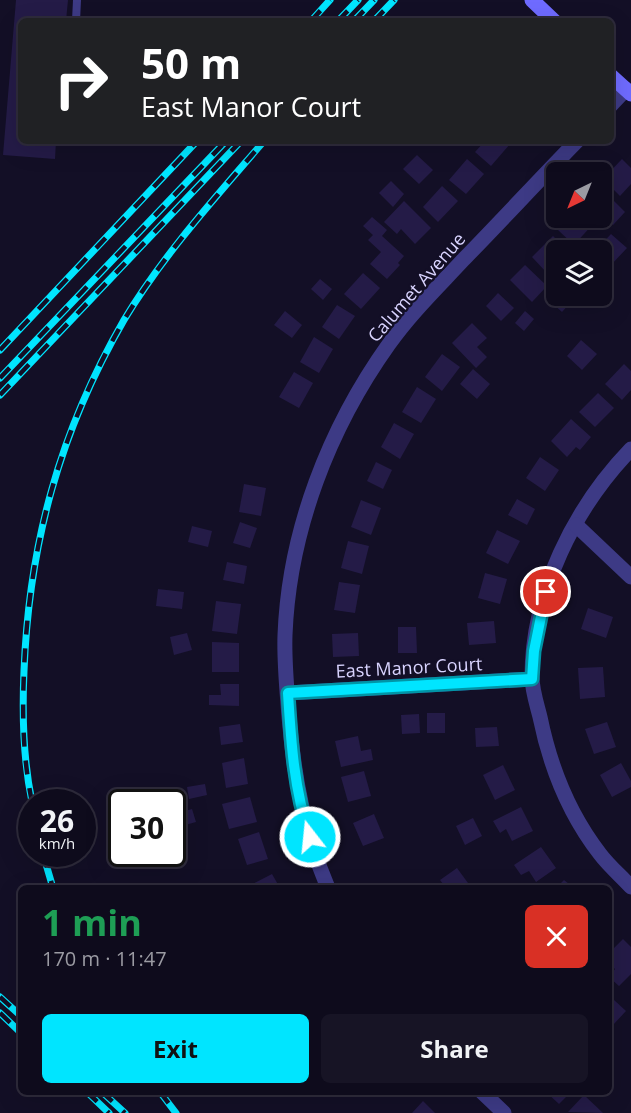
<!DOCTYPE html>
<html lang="en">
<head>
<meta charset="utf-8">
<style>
  body { margin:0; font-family:"Open Sans",sans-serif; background:#171425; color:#f1f3f6; height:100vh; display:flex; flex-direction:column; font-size:22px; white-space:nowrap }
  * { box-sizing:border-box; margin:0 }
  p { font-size:20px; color:#9b9ba3 }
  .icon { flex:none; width:33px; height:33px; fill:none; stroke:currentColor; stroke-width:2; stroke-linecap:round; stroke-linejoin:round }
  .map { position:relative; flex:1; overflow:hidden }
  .details { position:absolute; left:18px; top:885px; width:594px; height:210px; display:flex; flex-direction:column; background:#0e0b1c; border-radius:9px; box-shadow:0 6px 24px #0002,0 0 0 2px #2e2b3b }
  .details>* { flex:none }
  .guide { position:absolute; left:18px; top:18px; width:596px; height:126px; border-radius:9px; box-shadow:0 6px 24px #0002,0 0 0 2px #2e2b3b; background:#202124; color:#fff; overflow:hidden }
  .needle { width:39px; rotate:223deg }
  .controls { position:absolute; left:546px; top:162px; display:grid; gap:12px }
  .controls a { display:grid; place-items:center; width:66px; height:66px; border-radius:9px; background:#0e0b1c; box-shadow:0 6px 24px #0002,0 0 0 2px #2e2b3b; font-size:30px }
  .speed { position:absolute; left:18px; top:789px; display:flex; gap:12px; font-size:30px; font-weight:700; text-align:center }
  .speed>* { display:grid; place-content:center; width:78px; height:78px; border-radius:50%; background:#0e0b1c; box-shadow:0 6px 24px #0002,0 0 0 2px #2e2b3b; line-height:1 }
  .speed small { font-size:15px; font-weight:400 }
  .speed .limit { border:3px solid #111; border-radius:9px; background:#fff; color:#111 }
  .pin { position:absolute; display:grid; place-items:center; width:51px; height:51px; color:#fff; margin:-26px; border:3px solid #fff; border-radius:50%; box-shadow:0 2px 6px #0007 }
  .me { position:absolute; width:66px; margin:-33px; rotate:344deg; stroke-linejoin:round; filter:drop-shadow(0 0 4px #0008) }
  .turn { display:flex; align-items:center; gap:21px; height:126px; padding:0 24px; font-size:27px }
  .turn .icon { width:78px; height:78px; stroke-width:2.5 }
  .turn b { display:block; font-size:42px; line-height:51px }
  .round { display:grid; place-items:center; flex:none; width:63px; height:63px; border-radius:9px; background:#171425 }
  .summary { display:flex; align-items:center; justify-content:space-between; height:102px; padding:0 24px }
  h1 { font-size:36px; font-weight:700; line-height:45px; color:#1e9e55 }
  .primary-button { display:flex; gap:12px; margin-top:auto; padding:12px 24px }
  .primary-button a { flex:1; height:69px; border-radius:9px; background:#00e5ff; color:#111; font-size:24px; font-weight:700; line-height:69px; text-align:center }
  .primary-button a+a { background:#171425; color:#f1f3f6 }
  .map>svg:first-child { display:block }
  .building { fill:#241b47 }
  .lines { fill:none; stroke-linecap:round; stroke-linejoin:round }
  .lane { stroke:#3d3a85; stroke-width:8 }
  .street { stroke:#3d3a85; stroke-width:15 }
  .secondary { stroke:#6f6bff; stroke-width:15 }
  .rail-casing { stroke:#00e5ff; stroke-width:7 }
  .rail { stroke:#130f26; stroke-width:4.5; stroke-dasharray:14; stroke-linecap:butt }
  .route-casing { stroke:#0095a6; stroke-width:15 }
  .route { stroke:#00e5ff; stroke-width:10 }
  .labels { text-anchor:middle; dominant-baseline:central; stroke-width:4.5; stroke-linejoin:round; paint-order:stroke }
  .street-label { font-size:18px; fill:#d9d4ff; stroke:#130f26 }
</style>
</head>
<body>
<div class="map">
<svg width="631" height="1113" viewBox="0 0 631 1113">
  <rect width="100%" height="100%" fill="#130f26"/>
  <g class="building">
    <polygon points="16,0 68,0 66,21 21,21 21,141 56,141 55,159 3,155"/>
    <polygon points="485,141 507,141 510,144 491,166 475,152"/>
    <polygon points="417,155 433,170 419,184 403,169"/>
    <polygon points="467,159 484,174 466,194 449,180"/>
    <polygon points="622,159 631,168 631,184 620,196 603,179"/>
    <polygon points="391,181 404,194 393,207 379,193"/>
    <polygon points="442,186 458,201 438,222 423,207"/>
    <polygon points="611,198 625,212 613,225 602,214 602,208"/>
    <polygon points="404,201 431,228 415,244 401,229 397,234 384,222"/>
    <polygon points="372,217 387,230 382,236 404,256 398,263 400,265 387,279 370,264 381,252 368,240 373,235 363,226"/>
    <polygon points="570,218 587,218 593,224 574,245 558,230"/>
    <polygon points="611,234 627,248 611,265 602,257 602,250 596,250"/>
    <polygon points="553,236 567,250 556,250 556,263 547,273 532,257"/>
    <polygon points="525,265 547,286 532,302 510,280"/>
    <polygon points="363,273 380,288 361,309 344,294"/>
    <polygon points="320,279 332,289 323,300 311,289"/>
    <polygon points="498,293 514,308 501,321 486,306"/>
    <polygon points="556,296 564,296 571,302 562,312 551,302"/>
    <polygon points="337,305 355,316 339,339 322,327"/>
    <polygon points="285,311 302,325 292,338 274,325"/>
    <polygon points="525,311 534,319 524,331 515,323"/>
    <polygon points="472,323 487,338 477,347 487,357 476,368 452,343"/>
    <polygon points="314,337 333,349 319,373 300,362"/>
    <polygon points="581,340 597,354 582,370 567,356"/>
    <polygon points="442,354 460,367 442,391 425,377"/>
    <polygon points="624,364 631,371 631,390 622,400 605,384"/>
    <polygon points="473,369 490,384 477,399 460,384"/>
    <polygon points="294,372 313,383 299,408 279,397"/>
    <polygon points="417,387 436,399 421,423 402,412"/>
    <polygon points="598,393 614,408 595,427 579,412"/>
    <polygon points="571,419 591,437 580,450 576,447 567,457 551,441"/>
    <polygon points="394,423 414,434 400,459 381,447"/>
    <polygon points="540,457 559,470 545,491 526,478"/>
    <polygon points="376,462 392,470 383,489 367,481"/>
    <polygon points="244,484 266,488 261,516 239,512"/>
    <polygon points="517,499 535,509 527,525 508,515"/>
    <polygon points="361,500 381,508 371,535 351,527"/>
    <polygon points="240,522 257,528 250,548 233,543"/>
    <polygon points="192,526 212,531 208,547 188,542"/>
    <polygon points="497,530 520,541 508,564 486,553"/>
    <polygon points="348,541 369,546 362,574 341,568"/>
    <polygon points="227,562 247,566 244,584 223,580"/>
    <polygon points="485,573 507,579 500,604 478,598"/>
    <polygon points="339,582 360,585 355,613 334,610"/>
    <polygon points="158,589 184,592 182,609 156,606"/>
    <polygon points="216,601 241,604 237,634 212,631"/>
    <polygon points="588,608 613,617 606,638 581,629"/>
    <polygon points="494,621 496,643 469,645 467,623"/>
    <polygon points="398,627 416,627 417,653 398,653"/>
    <polygon points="187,633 192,650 174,655 170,637"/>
    <polygon points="358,633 359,656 333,657 332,634"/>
    <polygon points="212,642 239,643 239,672 212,672"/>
    <polygon points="603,667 605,697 580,699 578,668"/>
    <polygon points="220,684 239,684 239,706 209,705 209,695 221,695"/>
    <rect x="427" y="713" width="18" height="20"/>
    <polygon points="419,714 420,733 402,734 401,715"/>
    <polygon points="607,722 616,747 594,754 585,729"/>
    <polygon points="240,724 243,742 221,745 219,727"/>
    <polygon points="497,727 499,746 476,747 475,728"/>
    <polygon points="358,736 361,751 371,749 373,760 341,767 335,741"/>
    <polygon points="244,758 248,784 226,788 222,763"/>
    <polygon points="621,763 631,781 631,787 612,797 600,775"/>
    <polygon points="503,765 515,790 495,800 483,775"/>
    <polygon points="364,771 371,796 348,802 341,777"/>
    <polygon points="205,784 207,795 189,799 187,787"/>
    <polygon points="250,797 257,822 229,829 222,804"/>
    <polygon points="521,807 533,831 512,841 506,829 500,833 493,821"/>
    <polygon points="192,809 196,822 178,827 174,814"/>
    <polygon points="374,814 384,838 363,846 353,823"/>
    <polygon points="473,818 482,836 465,845 456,826"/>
    <polygon points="259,832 268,859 247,865 238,839"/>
    <polygon points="541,847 556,868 536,882 529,871 521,875 514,865"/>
    <polygon points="457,868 468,883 462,888 446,888 440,880"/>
    <polygon points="272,874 280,888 245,888"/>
    <polygon points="564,880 574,888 556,888"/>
    <polygon points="623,939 631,947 631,974 619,986 609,977 615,969 609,963 609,953"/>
    <polygon points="613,999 626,1011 613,1025 609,1021 609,1003"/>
    <polygon points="546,1092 571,1092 559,1104"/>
    <polygon points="584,1095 603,1113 568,1112"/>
    <polygon points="423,1101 435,1113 412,1113"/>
  </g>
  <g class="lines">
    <polyline class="lane" points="76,21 77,0"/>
    <g class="street">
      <polyline points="610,106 626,89"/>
      <path d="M631 449C574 508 532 593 532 677 532 690 537 705 540 717 550 766 569 814 600 854 609 866 621 876 631 887"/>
      <polyline points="576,525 631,577"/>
      <polyline points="288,693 532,679"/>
      <path d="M328 888C304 831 294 778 289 717 287 690 284 662 285 635 289 531 329 428 389 344 411 313 438 287 464 259 502 220 539 180 577 141"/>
      <polyline points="482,1092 504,1113"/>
    </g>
    <g class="secondary">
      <polyline points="532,0 554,21"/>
      <polyline points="610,75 631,94"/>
    </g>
    <g class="rail-casing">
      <g id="rail">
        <polyline points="311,21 330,0"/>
        <polyline points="338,21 358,0"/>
        <polyline points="354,21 374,0"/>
        <polyline points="374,21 394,0"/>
        <polyline points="0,350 197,141"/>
        <polyline points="0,378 226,141"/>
        <polyline points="0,395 241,141"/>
        <path d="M32 802C23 759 22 715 24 671 29 543 60 431 124 320 163 255 215 198 264 141"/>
        <polyline points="43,854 53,888"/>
        <polyline points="0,997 21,1016"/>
        <polyline points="0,1013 21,1033"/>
        <polyline points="87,1092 109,1113"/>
        <polyline points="102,1092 125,1113"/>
        <polyline points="160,1092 176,1113"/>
      </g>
    </g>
    <use href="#rail" class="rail"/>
  </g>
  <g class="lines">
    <g class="route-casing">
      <path id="route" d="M310 837C294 790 291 742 288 693L532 679 534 651 546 592"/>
    </g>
    <use href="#route" class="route"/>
  </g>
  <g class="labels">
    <g class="street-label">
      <text transform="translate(416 287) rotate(-49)">Calumet Avenue</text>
      <text transform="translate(409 667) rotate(-3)">East Manor Court</text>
    </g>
  </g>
</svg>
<div class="controls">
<a><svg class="needle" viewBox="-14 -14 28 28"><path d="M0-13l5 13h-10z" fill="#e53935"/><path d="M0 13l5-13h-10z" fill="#9b9ba3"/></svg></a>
<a><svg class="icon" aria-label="layers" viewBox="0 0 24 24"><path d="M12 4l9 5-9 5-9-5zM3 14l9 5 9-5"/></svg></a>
</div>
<div class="speed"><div>26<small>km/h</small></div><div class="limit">30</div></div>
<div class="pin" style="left:546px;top:592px;background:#d93025"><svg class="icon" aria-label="arrive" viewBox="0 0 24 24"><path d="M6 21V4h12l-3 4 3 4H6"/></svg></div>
<svg class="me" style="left:310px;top:837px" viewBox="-20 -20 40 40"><circle r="17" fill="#00e5ff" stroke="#fff" stroke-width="3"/><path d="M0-11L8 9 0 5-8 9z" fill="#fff"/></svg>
<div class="guide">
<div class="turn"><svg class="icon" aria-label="right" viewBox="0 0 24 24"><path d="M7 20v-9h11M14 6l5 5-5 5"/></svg><div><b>50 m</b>East Manor Court</div></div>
</div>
<section class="details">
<div class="summary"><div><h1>1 min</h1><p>170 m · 11:47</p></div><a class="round" style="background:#d93025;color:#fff"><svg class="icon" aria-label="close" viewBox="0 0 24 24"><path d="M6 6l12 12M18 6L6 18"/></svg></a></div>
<div class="primary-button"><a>Exit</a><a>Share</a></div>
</section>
</div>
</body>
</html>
